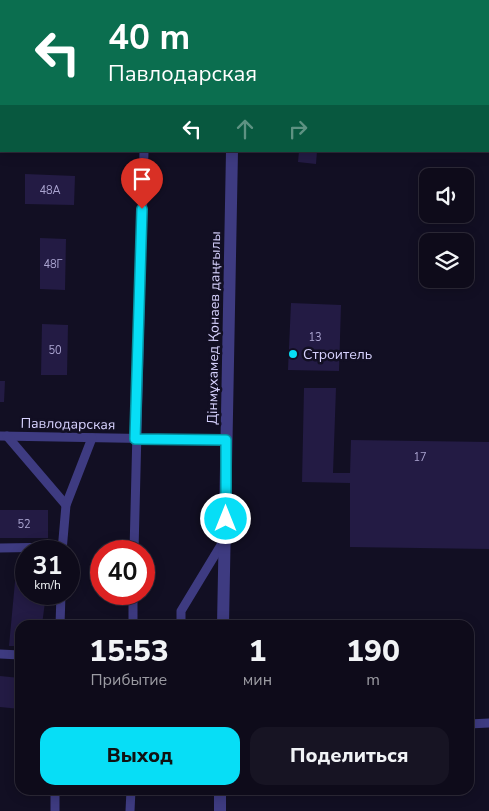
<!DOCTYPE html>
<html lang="ru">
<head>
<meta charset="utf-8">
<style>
  body { margin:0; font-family:"Nunito Sans",sans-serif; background:#171423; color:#f1f3f6; height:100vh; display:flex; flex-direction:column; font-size:19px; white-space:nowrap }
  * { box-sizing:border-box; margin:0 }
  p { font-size:16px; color:#9b9ba2 }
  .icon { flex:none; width:28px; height:28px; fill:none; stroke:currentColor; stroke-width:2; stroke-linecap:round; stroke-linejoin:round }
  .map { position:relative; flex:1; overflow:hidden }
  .sheet { position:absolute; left:15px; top:620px; width:459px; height:175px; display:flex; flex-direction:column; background:#0e0b1a; border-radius:15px; box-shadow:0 2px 12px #0003,0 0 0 1px #2e2b39 }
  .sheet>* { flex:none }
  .banner { position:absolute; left:0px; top:0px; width:490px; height:152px; box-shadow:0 2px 12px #0003,0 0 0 1px #2e2b39; background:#0b6e4f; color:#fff; overflow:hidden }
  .fabs { position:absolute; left:419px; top:168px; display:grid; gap:10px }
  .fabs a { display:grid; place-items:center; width:55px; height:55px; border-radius:10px; background:#0e0b1a; box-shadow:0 2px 12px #0003,0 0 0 1px #2e2b39; font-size:25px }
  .speed { position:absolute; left:15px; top:540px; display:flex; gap:10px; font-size:25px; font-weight:700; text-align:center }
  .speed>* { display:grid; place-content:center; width:65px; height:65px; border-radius:50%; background:#0e0b1a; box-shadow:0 2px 12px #0003,0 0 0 1px #2e2b39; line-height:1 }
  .speed small { font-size:12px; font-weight:400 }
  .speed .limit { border:8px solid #d22; background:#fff; color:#111 }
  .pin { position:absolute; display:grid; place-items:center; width:42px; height:42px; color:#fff; margin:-51px -21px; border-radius:50% 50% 50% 0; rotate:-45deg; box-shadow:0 0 5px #0007 }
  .pin .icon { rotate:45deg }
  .me { position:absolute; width:55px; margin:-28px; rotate:0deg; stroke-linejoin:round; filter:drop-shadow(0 0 4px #0008) }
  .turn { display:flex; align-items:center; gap:18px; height:105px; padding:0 25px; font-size:22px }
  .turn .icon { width:65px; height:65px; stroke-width:2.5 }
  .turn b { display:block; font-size:35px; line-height:42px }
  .lanes { display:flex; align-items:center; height:48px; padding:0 25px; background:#0003; justify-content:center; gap:25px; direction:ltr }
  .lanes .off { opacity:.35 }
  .eta { display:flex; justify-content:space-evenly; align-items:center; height:85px; text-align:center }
  .eta b { font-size:30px; font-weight:800; line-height:35px }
  .action { display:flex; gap:10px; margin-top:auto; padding:10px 25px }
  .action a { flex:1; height:58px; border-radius:15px; background:#07def6; color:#111; font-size:20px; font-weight:800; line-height:58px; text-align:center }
  .action a+a { background:#171423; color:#f1f3f6 }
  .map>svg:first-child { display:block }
  .building { fill:#231b44 }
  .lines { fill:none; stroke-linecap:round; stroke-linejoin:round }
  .service { stroke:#3e3b81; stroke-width:9 }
  .tertiary { stroke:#3e3b81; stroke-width:12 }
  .route-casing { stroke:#0590a0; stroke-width:12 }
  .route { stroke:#07def6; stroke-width:9 }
  .poi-dot { fill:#07def6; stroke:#120f23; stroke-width:2 }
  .labels { text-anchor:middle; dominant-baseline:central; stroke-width:5; stroke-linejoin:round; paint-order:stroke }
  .number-label { font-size:11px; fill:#aaa4d0 }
  .street-label { font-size:14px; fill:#d7d2fe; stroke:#120f23 }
  .poi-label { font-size:14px; fill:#d7d2fe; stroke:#120f23; text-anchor:start }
</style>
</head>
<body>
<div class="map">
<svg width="489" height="811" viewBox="0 0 489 811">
  <rect width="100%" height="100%" fill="#120f23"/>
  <g class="building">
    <polygon points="299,151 317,151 316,164 298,162"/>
    <polygon points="25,174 75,176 74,205 25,204"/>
    <polygon points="40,238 66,239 65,290 40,289"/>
    <polygon points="291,303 341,305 339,371 288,370"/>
    <polygon points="42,324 68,325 67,375 41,375"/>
    <polygon points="0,381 5,381 4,402 0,402"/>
    <polygon points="304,388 336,388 333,473 350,473 351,440 489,442 489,549 350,547 350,483 302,482"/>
    <rect x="0" y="510" width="48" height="28"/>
    <polygon points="16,571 26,572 26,594 46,594 42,625 20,625 20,646 9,646"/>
    <polygon points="0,676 20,678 20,709 0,707"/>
  </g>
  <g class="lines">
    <g class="service">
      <polyline points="148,1 148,0"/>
      <polyline points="365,1 365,0"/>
      <polyline points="0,436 226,440"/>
      <polyline points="7,436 66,505"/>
      <polyline points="0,548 62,547"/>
      <polyline points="62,551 66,505 92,438"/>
      <polyline points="134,551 144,151"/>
      <polyline points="60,625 61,594"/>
      <polyline points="133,625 133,594"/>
      <polyline points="181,625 181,611 224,540"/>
      <polyline points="0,654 20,655"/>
      <polyline points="469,724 489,723"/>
      <polyline points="55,811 55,790"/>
      <polyline points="130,811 131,790"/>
    </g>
    <g class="tertiary">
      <polyline points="236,1 236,0"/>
      <polyline points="223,625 232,151"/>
      <polyline points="220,811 220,790"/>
    </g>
  </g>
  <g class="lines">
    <g class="route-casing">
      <polyline id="route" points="142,209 135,439 226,440 226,519"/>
    </g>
    <use href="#route" class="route"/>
  </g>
  <circle class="poi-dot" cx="293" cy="354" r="5"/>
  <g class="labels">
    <g class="number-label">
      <text x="50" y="190">48А</text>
      <text x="53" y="264">48Г</text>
      <text x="315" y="337">13</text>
      <text x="55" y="350">50</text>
      <text x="420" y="457">17</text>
      <text x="24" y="524">52</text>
    </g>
    <g class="street-label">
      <text transform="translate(214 328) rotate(-89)">Дінмұхамед Қонаев даңғылы</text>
      <text transform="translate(68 424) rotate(1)">Павлодарская</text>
    </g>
    <g class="poi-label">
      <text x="303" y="354">Строитель</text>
    </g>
  </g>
</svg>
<div class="fabs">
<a><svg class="icon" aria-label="sound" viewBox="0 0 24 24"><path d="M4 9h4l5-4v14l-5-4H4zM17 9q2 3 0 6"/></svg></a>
<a><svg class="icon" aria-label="layers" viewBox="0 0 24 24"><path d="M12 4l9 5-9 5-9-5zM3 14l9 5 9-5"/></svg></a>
</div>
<div class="speed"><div>31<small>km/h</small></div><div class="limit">40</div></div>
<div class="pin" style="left:142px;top:209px;background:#d93025"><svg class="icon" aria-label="arrive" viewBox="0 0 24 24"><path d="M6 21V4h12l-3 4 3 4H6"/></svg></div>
<svg class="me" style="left:226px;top:519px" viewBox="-20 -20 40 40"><circle r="17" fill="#07def6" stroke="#fff" stroke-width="3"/><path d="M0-11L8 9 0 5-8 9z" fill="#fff"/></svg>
<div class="banner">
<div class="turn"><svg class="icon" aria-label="left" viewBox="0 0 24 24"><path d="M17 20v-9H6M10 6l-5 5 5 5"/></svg><div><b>40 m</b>Павлодарская</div></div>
<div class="lanes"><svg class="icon" aria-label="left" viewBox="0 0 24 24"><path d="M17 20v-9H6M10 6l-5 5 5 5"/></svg><svg class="icon off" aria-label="ahead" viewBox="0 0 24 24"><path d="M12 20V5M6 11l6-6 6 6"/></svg><svg class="icon off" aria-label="right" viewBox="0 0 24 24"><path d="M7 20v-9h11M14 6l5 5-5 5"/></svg></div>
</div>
<section class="sheet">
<div class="eta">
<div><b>15:53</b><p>Прибытие</p></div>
<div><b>1</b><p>мин</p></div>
<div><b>190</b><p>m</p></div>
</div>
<div class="action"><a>Выход</a><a>Поделиться</a></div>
</section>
</div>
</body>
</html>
